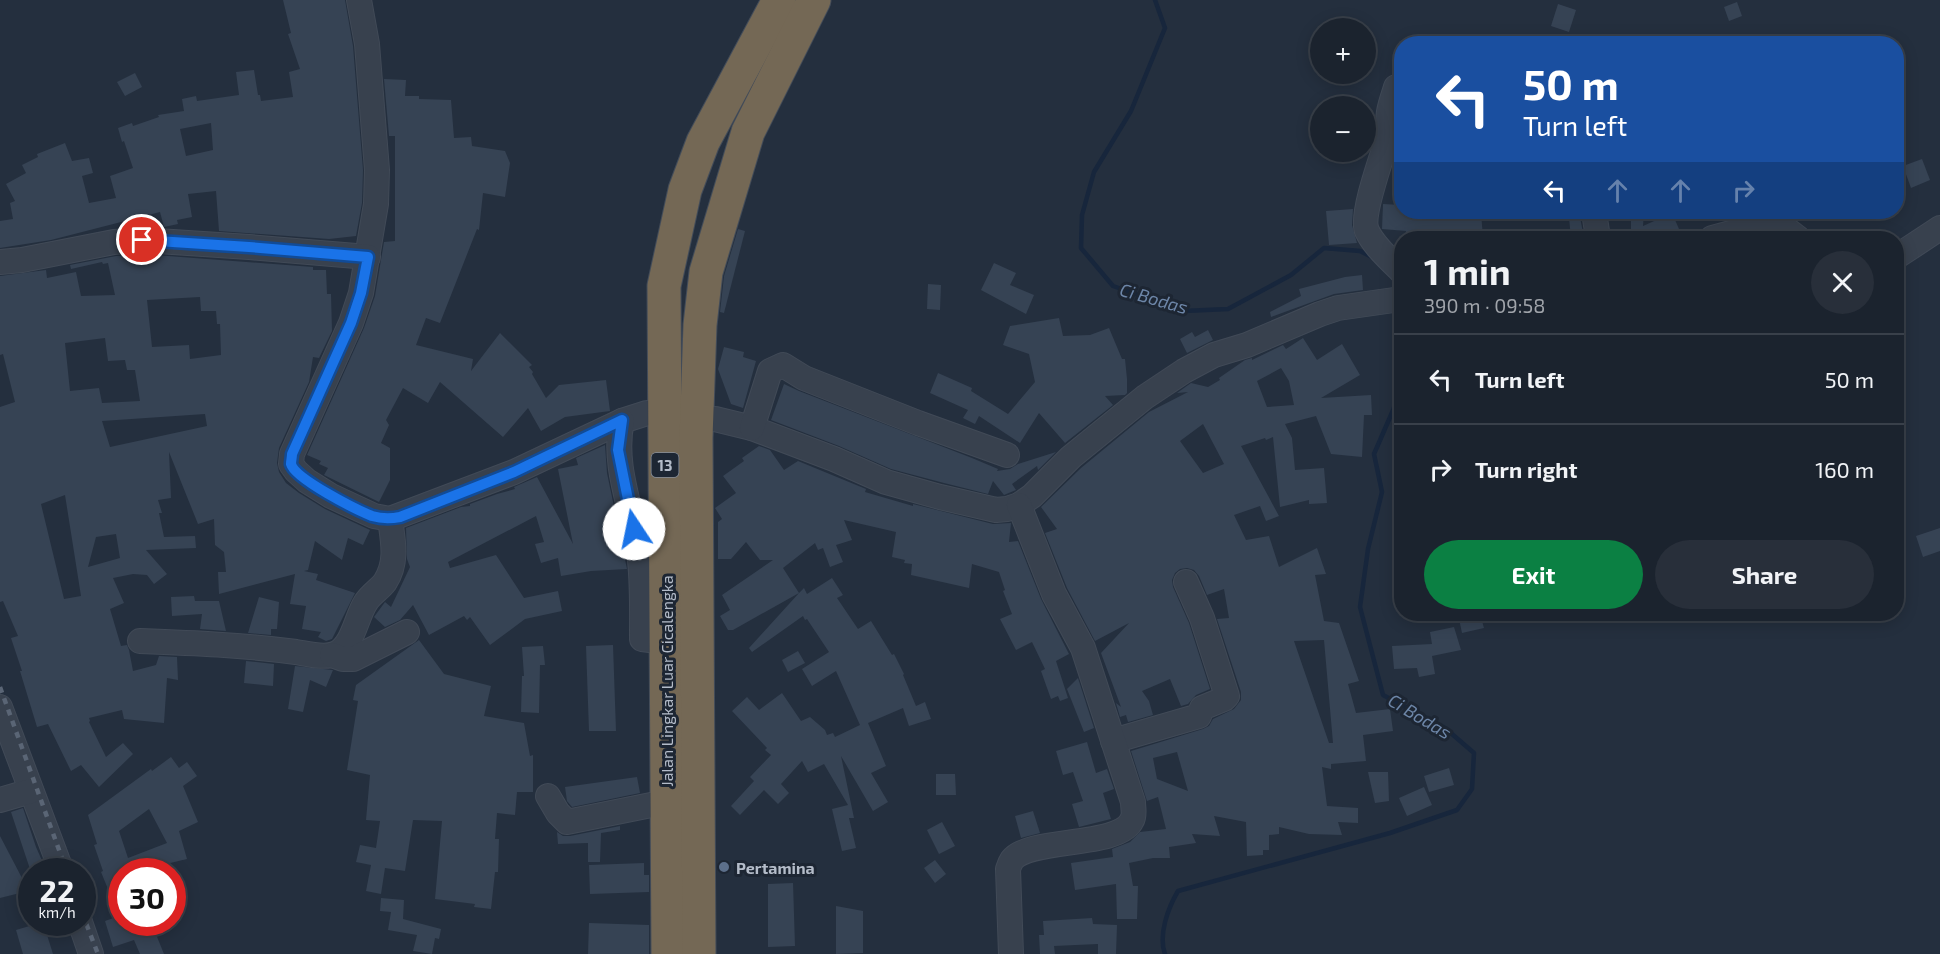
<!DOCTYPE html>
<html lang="en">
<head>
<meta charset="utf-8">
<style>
  body { margin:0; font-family:"Exo 2",sans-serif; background:#282f3a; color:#f1f3f6; height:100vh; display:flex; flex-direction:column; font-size:22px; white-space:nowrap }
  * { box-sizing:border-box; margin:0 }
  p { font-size:20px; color:#a0a4aa }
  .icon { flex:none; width:33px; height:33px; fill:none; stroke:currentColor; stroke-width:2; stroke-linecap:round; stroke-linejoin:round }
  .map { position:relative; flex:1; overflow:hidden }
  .sheet { position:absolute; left:1394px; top:231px; width:510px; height:390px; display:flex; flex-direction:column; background:#1b232e; border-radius:24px; box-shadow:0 3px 15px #0003,0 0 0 2px #39404a }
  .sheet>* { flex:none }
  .top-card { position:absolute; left:1394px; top:36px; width:510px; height:183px; border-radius:24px; box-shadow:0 3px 15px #0003,0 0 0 2px #39404a; background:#1a4fa0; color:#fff; overflow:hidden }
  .controls { position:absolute; left:1310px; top:18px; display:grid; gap:12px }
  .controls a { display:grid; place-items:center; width:66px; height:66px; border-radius:50%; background:#1b232e; box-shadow:0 3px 15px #0003,0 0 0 2px #39404a; font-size:30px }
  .speed { position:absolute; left:18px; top:858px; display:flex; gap:12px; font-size:30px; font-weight:700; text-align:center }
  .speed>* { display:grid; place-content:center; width:78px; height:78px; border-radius:50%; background:#1b232e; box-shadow:0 3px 15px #0003,0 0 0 2px #39404a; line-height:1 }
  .speed small { font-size:15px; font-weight:400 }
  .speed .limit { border:9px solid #d22; background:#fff; color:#111 }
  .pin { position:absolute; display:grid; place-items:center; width:51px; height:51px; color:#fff; margin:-26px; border:3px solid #fff; border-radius:50%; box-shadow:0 2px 6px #0007 }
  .me { position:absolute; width:66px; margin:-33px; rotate:349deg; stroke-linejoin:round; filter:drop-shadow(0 0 4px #0008) }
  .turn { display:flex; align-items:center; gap:21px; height:126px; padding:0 30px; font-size:27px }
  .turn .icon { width:78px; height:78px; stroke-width:2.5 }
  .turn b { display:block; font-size:42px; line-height:51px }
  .lanes { display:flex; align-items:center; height:57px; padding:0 30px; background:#0003; justify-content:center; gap:30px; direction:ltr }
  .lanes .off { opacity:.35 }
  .round { display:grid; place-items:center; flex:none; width:63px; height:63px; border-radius:32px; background:#282f3a }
  .headline { display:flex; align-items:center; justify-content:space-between; height:102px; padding:0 30px }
  h1 { font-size:36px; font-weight:700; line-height:45px }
  .action { display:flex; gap:12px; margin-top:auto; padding:12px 30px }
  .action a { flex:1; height:69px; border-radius:36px; background:#0b8043; color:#fff; font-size:24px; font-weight:700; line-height:69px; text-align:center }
  .action a+a { background:#282f3a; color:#f1f3f6 }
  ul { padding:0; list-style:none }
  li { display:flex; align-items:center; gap:18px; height:90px; padding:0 30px; border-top:2px solid #39404a }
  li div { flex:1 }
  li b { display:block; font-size:22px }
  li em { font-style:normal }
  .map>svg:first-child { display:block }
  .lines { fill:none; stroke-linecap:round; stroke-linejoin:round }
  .stream { stroke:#17263c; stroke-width:4.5 }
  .building { fill:#364354; fill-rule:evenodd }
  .minor-casing { stroke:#414a57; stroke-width:26 }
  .highway-casing { stroke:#434c59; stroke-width:35 }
  .minor { stroke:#38414e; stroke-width:24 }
  .highway { stroke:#746855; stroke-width:33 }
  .rail { stroke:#5a6575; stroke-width:4.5; stroke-dasharray:6 6; stroke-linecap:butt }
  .route-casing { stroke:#114b97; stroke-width:15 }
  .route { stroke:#1a73e8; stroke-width:10 }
  .service-dot { fill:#5c6f8a; stroke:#1d2633; stroke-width:2 }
  .labels { text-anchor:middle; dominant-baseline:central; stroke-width:6; stroke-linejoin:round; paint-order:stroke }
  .shield { fill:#1d2633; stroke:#878f9c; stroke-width:1.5 }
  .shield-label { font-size:15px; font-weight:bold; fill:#b4bcc9 }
  .street-label { font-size:16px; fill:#b4bcc9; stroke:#1d2633 }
  .poi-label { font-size:16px; font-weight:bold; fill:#b4bcc9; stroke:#1d2633; text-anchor:start }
  .water-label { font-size:18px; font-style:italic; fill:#6d86a8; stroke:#1d2633 }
</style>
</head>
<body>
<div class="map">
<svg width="1940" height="954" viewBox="0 0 1940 954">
  <rect width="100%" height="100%" fill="#242f3e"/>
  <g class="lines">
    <g class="stream">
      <polyline points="1155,0 1165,28 1131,111 1094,172 1082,215 1081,248 1113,286 1184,311 1228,309 1291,275 1324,248 1360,251 1372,257"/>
      <path d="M1165 954C1158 935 1168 908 1178 891L1390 833 1457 810 1472 789 1474 753 1445 728 1383 695 1360 607 1368 549 1382 492 1374 454 1394 408 1401 370"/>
    </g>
  </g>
  <g class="building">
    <path d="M283 0H345L353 46 363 170 362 203 356 236 329 239 219 231 216 191 188 194 192 217 177 220 178 224 164 227 160 212 51 240 0 248V221L13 219 10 203 15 201 6 184 26 173 22 165 38 157 37 154 65 143 72 161 89 158 93 173 82 176 89 203 116 198 110 176 133 168 124 141 122 142 118 128 132 123 133 126 159 117 158 115 184 111 182 99 196 96 197 101 239 95 236 72 254 70 258 95H260L261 101 293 97 289 72 300 69 288 34 291 33ZM211 123 213 150 186 156 180 129Z"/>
    <polygon points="1737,2 1742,16 1729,21 1724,7"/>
    <polygon points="1558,4 1576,10 1569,32 1551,26"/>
    <polygon points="135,73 142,87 125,96 117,82"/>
    <polygon points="384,79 406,80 405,96 419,96 419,99 451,100 454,138 471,137 472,146 505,151 510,163 505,197 483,193 479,230 477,229 440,323 426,318 416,345 473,359 471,371 500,333 532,365 529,367 533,372 532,374 546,398 559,385 606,380 610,411 565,417 541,431 528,408 503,437 440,382 428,403 403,388 386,420 389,425 381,443 390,448 390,480 379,502 324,475 328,468 319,464 321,461 307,455 364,328 375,296 384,242 395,241 395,136 389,136"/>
    <polygon points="1922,159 1930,180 1911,188 1903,166"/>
    <polygon points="1383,204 1401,205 1401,212 1481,212 1483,238 1405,238 1406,231 1382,229"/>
    <polygon points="1353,209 1352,225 1357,243 1329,245 1326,211"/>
    <polygon points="1631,212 1644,212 1643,226 1672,213 1679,229 1657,238 1615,238 1631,231"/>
    <polygon points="1580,217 1584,238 1571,238 1569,218"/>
    <polygon points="738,229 745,231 724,313 720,312 724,276"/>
    <path d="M142 254 313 267V270H326L327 294H331L332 331 319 358 313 357 309 382 279 448 277 463 279 472 286 483 299 493 325 509 370 530 363 545 348 538 342 560 315 541 308 570 304 571 318 574 316 580 355 593 332 639 326 641 318 637 321 632 302 629 306 606 290 604 295 574 219 594 218 572H226L224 552 215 545 214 519 198 524 169 452 171 498 158 500 162 513H159L164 537 195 536 196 548 146 550 167 574 154 584 147 575 133 574 113 578 124 603 110 609 121 646 127 645 129 650 133 671 156 665 159 656 177 657 178 680 167 678 164 723 124 719 122 710 89 718 90 721 89 722 106 757 123 743 133 754 99 787 81 765 71 771 48 724 37 727 20 671H22L11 638 18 636 3 601 0 602V407L15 402 3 354 0 355V276L46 270 47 278 76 272 81 296 115 295 108 263 103 264 102 262 71 269 70 265 116 256ZM200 297 201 311H216L217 324H220L221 355 190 359 189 345 152 347 147 300ZM105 338 108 361 125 360 127 370H135L140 401 102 403 99 388 70 391 65 343ZM205 414 207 426 110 447 102 421ZM65 495 81 596 64 599 41 504ZM116 534 120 558 88 567 96 537Z"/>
    <polygon points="994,263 1016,273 1010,285 1034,295 1026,314 981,290"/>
    <polygon points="1362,275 1363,290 1334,294 1271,317 1270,312 1301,296 1299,289 1345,277"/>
    <polygon points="928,284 941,285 940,310 927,309"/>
    <polygon points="1059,318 1063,336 1090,335 1109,328 1122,359 1125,359 1127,379 1127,393 1125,395 1105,396 1113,405 1065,443 1039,413 1020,443 979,416 975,424 963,418 968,410 930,393 938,373 972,388 971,391 1008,414 1035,382 1029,354 1003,345 1010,326"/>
    <polygon points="1208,330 1213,340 1187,353 1180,339 1192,332 1195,337"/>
    <path d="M1303 338 1317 360 1342 344 1360 375 1321 398 1371 395 1372 415H1364L1362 457 1331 454 1316 416 1285 424 1292 438 1295 470 1324 468 1327 503 1309 504V500L1280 507 1273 437 1266 440 1265 438 1241 446 1279 516 1266 521 1260 506 1234 515 1246 540 1269 536 1279 567 1317 548 1326 574 1315 575 1324 621 1339 623 1359 681 1348 684 1356 713 1390 709 1393 731 1363 735 1366 761 1331 764V769L1322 767 1327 806 1358 808V823L1338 822 1342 835 1309 834 1279 827V834L1269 835V850H1263V855L1247 856 1246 822 1214 816 1220 836 1192 834 1196 843 1169 847 1170 858H1153L1129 863 1133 886H1138L1137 919H1117L1116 884 1075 890 1071 863 1113 857 1112 849 1130 842 1140 832 1166 829 1158 797 1147 801 1131 751 1203 729 1209 726 1213 719 1234 709 1241 700V692L1217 619 1229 618 1224 589 1207 595 1199 576 1194 570 1187 568 1180 569 1175 573 1172 580 1173 587 1189 623 1210 689 1196 695 1188 704 1181 706 1170 679 1142 691 1149 701 1153 715 1128 722 1126 715 1120 717 1116 703 1121 707 1101 653 1129 623 1095 641 1067 588 1045 533 1057 529 1041 507 1081 468 1149 412 1188 392 1177 393 1191 383 1208 387 1220 380 1219 378 1245 360 1252 358V360L1283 345 1286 349ZM1281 368 1289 381 1294 405 1267 407 1257 381ZM1203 424 1224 464 1203 473 1180 441ZM1324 640 1333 743H1329L1294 641ZM1177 752 1188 791 1157 779 1153 758Z"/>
    <polygon points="724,347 744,352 743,357 756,361 743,408 731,404 718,369"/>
    <polygon points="784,384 799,391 972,458 998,469 997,471 1010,469 1018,464 1056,452 1038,470 1037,466 1012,484 1016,490 1004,495 993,481 988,494 944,483 891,469 839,446 771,420"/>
    <polygon points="605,445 607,473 627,569 591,571 561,576 558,558 541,563 535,544 544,542 536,516 448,562 450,568 496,555 524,598 558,591 562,611 525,619 490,645 470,617 467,620 464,616 429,635 413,605 400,620 385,627 374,617 385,602 391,607 410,567 407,559 406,528 461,507 470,506 470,504 497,494 515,489 514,487 537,477 573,544 558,469 578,465 576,458"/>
    <polygon points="759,446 770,450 784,470 798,461 866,489 865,492 913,506 913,504 993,524 1011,523 1009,542 1018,541 1041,599 1069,654 1056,661 1068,698 1060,701 1058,696 1051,699 1041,671 1045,669 1032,642 1016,650 1000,619 1012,614 1003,591 1005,590 999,572 972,564 969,588 911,575 912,564 904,563 905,560 892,557 896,532 844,520 852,540 836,545 843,562 830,567 823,548 818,550 815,543 783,568 799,593 804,588 807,594 832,578 843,595 837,598 858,629 871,621 892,655 894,654 904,674 903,675 916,706 925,702 931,719 909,726 903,708 868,723 886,766 871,773 888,802 873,811 841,756 854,818 849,818 856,848 842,851 832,809 848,805 824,764 808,772 802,761 781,784 789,793 778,804 764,790 740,815 731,806 754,781 750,777 771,755 765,750 767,748 732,711 747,697 759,710 782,693 801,721 810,717 825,730 827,735 833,733 835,737 860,725 836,671 812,686 802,669 829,652 807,619 805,620 803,616 752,652 749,648 799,593 733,630 728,630 720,616 730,610 722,595 773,560 760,560 746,542 731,559 718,559 718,522 722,519 715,508 736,493 723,476 744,461 742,458"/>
    <polygon points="1940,528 1940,551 1923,557 1916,536"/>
    <polygon points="194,596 195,601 219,601 226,631 200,629 202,614 172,616 171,597"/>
    <polygon points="259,597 279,602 277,629 271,629 271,635 248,633"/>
    <polygon points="1458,614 1480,614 1484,628 1462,633"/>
    <polygon points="1454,627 1461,650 1432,656 1435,674 1419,677 1417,668 1394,669 1392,646 1432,644 1430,632"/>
    <polygon points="419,640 444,674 491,686 484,716 524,723 530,756 533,755 533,792 517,792 515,815 497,813 495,839 499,839 498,872 495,872 491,909 474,907 475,904 435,899 442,821 413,820 405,871 385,868 381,894 366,891 371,865 356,862 360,845 376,848 380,821 366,820 370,775 347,770 358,701 353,700 356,685"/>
    <polygon points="613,645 616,731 589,731 586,646"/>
    <polygon points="543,646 545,665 540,665 539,713 521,712 522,676 524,676 522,647"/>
    <polygon points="798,651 805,663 788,672 782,660"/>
    <polygon points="246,661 274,664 273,686 244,683"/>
    <polygon points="295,666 333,670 326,687 310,680 303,712 288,709"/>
    <polygon points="1078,678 1094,728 1084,732 1067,689"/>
    <polygon points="1087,742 1096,773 1107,769 1114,789 1103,793 1111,819 1079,827 1072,804 1083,801 1073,772 1063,775 1056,751"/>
    <path d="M171 757 179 768 187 762 197 776 183 786 198 822 179 831 187 859 166 864 169 872H122V922H151L164 954H140L134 940 113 947 105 921 119 916 101 872 103 871 94 845 97 844 88 815 151 769 152 771ZM149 809 167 843 128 858 119 831Z"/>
    <polygon points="1449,768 1454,785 1429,792 1424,776"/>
    <polygon points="1368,772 1388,772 1389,801 1375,803"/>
    <polygon points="936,774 955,774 956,795 936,795"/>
    <polygon points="637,777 640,793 572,807 567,801 565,787"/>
    <polygon points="1424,787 1432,805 1407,816 1399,798"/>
    <polygon points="23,808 36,847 47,872 31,872 11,812"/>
    <polygon points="1033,811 1040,833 1021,838 1015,816"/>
    <polygon points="942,822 955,846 939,854 927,830"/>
    <polygon points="620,826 620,830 601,833 600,862 588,862 588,843 558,844 557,832 563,836 570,836"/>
    <polygon points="0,836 23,880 32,876 32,890 0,898"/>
    <polygon points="935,860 946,874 935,883 924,868"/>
    <polygon points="644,863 644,875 649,875 649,892 590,894 589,865"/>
    <polygon points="793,883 795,946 768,947 768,884"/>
    <polygon points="381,898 404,900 403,919 441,929 439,939 435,938 432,954 413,951 417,935 388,930 391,912 380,911"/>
    <polygon points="836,906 863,911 863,953 836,954"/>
    <polygon points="1092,918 1093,924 1117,925 1116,954 1098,954 1098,944 1054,946 1055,954 1040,954 1039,935 1044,935 1043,921"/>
    <polygon points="43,922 53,954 23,954 16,930"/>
    <polygon points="589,923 649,925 649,954 588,954"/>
  </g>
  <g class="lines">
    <g class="minor-casing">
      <g id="minor">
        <polyline points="359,0 367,44 377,170 376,204 361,293 351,323 292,454 291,464 296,471 307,481 331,496 374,516 390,519 514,472 622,421 647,413"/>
        <path d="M1396 87C1392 101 1385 116 1390 131 1384 151 1360 215 1367 231 1374 246 1390 260 1401 271"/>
        <polyline points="1594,212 1598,238"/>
        <polyline points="1712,238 1771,222 1785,228 1798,238"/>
        <polyline points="1896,257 1940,228"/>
        <polyline points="0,262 22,260 114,242 142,240 249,247 368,257"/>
        <polyline points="715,419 752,428 834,459 886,482 940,497 996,510 1007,509 1019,505 1032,496 1071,457 1145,397 1184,371 1214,355 1247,345 1320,314 1338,308 1401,299"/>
        <path d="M622 421C612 464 632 509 639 552 643 580 642 610 642 639L666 642"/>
        <polyline points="752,428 770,371 783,365 804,378 918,423 1007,455"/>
        <path d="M140 641C192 643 244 645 296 652 308 654 326 659 337 653 354 643 356 617 366 602 371 594 380 589 385 582 398 562 393 541 390 519"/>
        <polyline points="332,655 343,659 353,659 407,632"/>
        <polyline points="0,707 62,872"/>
        <polyline points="1113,741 1199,716 1202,708 1224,699 1227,696 1202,618 1186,582"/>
        <polyline points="548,796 558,813 567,822 666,802"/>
        <polyline points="0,800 31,791"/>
        <polyline points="80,922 91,954"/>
        <path d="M1011 954 1008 869C1009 866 1010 863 1012 860 1029 837 1120 848 1132 820 1135 815 1133 808 1133 802L1083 648 1054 594 1019 505"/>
      </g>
    </g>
    <g class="highway-casing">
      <g id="highway">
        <polyline points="668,954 664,286 685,190 703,142 779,0"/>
        <polyline points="699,954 696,438 700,325 706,272 748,132 814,0"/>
      </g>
    </g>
    <use href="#minor" class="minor"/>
    <use href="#highway" class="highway"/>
    <g class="rail">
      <polyline points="0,687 67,872"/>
      <polyline points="82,913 98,954"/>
    </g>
  </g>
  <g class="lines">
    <g class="route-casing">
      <path id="route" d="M142 240 249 247 368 257 361 293 351 323 292 454C292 457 291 461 291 464 295 479 357 510 372 516 382 519 390 519 400 517L514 472 622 420 618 450 634 529"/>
    </g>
    <use href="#route" class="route"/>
  </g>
  <circle class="service-dot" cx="724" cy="867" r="6"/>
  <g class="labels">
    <rect class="shield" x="651.5" y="453" width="27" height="24" rx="4.5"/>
    <g class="shield-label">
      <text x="665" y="465">13</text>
    </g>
    <g class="street-label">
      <text transform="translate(666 681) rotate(-90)">Jalan Lingkar Luar Cicalengka</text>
    </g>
    <g class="poi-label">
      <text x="736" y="867">Pertamina</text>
    </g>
    <g class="water-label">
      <text transform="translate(1154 298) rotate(16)">Ci Bodas</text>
      <text transform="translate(1420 716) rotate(31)">Ci Bodas</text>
    </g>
  </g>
</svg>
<div class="controls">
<a>+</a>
<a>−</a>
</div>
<div class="speed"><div>22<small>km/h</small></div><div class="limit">30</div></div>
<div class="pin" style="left:142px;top:240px;background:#d93025"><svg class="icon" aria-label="arrive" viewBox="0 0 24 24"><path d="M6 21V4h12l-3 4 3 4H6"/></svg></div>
<svg class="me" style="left:634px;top:529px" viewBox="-20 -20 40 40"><circle r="19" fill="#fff"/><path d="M0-13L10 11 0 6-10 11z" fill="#1a73e8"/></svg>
<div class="top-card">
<div class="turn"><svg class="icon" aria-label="left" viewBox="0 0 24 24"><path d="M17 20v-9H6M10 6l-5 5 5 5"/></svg><div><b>50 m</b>Turn left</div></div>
<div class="lanes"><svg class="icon" aria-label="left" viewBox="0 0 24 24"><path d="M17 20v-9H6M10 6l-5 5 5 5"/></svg><svg class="icon off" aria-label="ahead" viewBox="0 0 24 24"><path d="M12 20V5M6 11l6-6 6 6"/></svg><svg class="icon off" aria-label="ahead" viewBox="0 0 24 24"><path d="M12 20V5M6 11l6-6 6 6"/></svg><svg class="icon off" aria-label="right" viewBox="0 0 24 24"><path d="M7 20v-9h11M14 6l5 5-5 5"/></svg></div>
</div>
<section class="sheet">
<div class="headline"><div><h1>1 min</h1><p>390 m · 09:58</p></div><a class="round"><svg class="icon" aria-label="close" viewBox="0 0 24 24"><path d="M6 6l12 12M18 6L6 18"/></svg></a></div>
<ul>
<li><svg class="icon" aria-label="left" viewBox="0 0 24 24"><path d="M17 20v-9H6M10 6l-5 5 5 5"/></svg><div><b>Turn left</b></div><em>50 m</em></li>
<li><svg class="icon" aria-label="right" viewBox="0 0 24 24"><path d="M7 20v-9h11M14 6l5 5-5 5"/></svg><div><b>Turn right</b></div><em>160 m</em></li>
</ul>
<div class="action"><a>Exit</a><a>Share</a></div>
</section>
</div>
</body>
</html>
